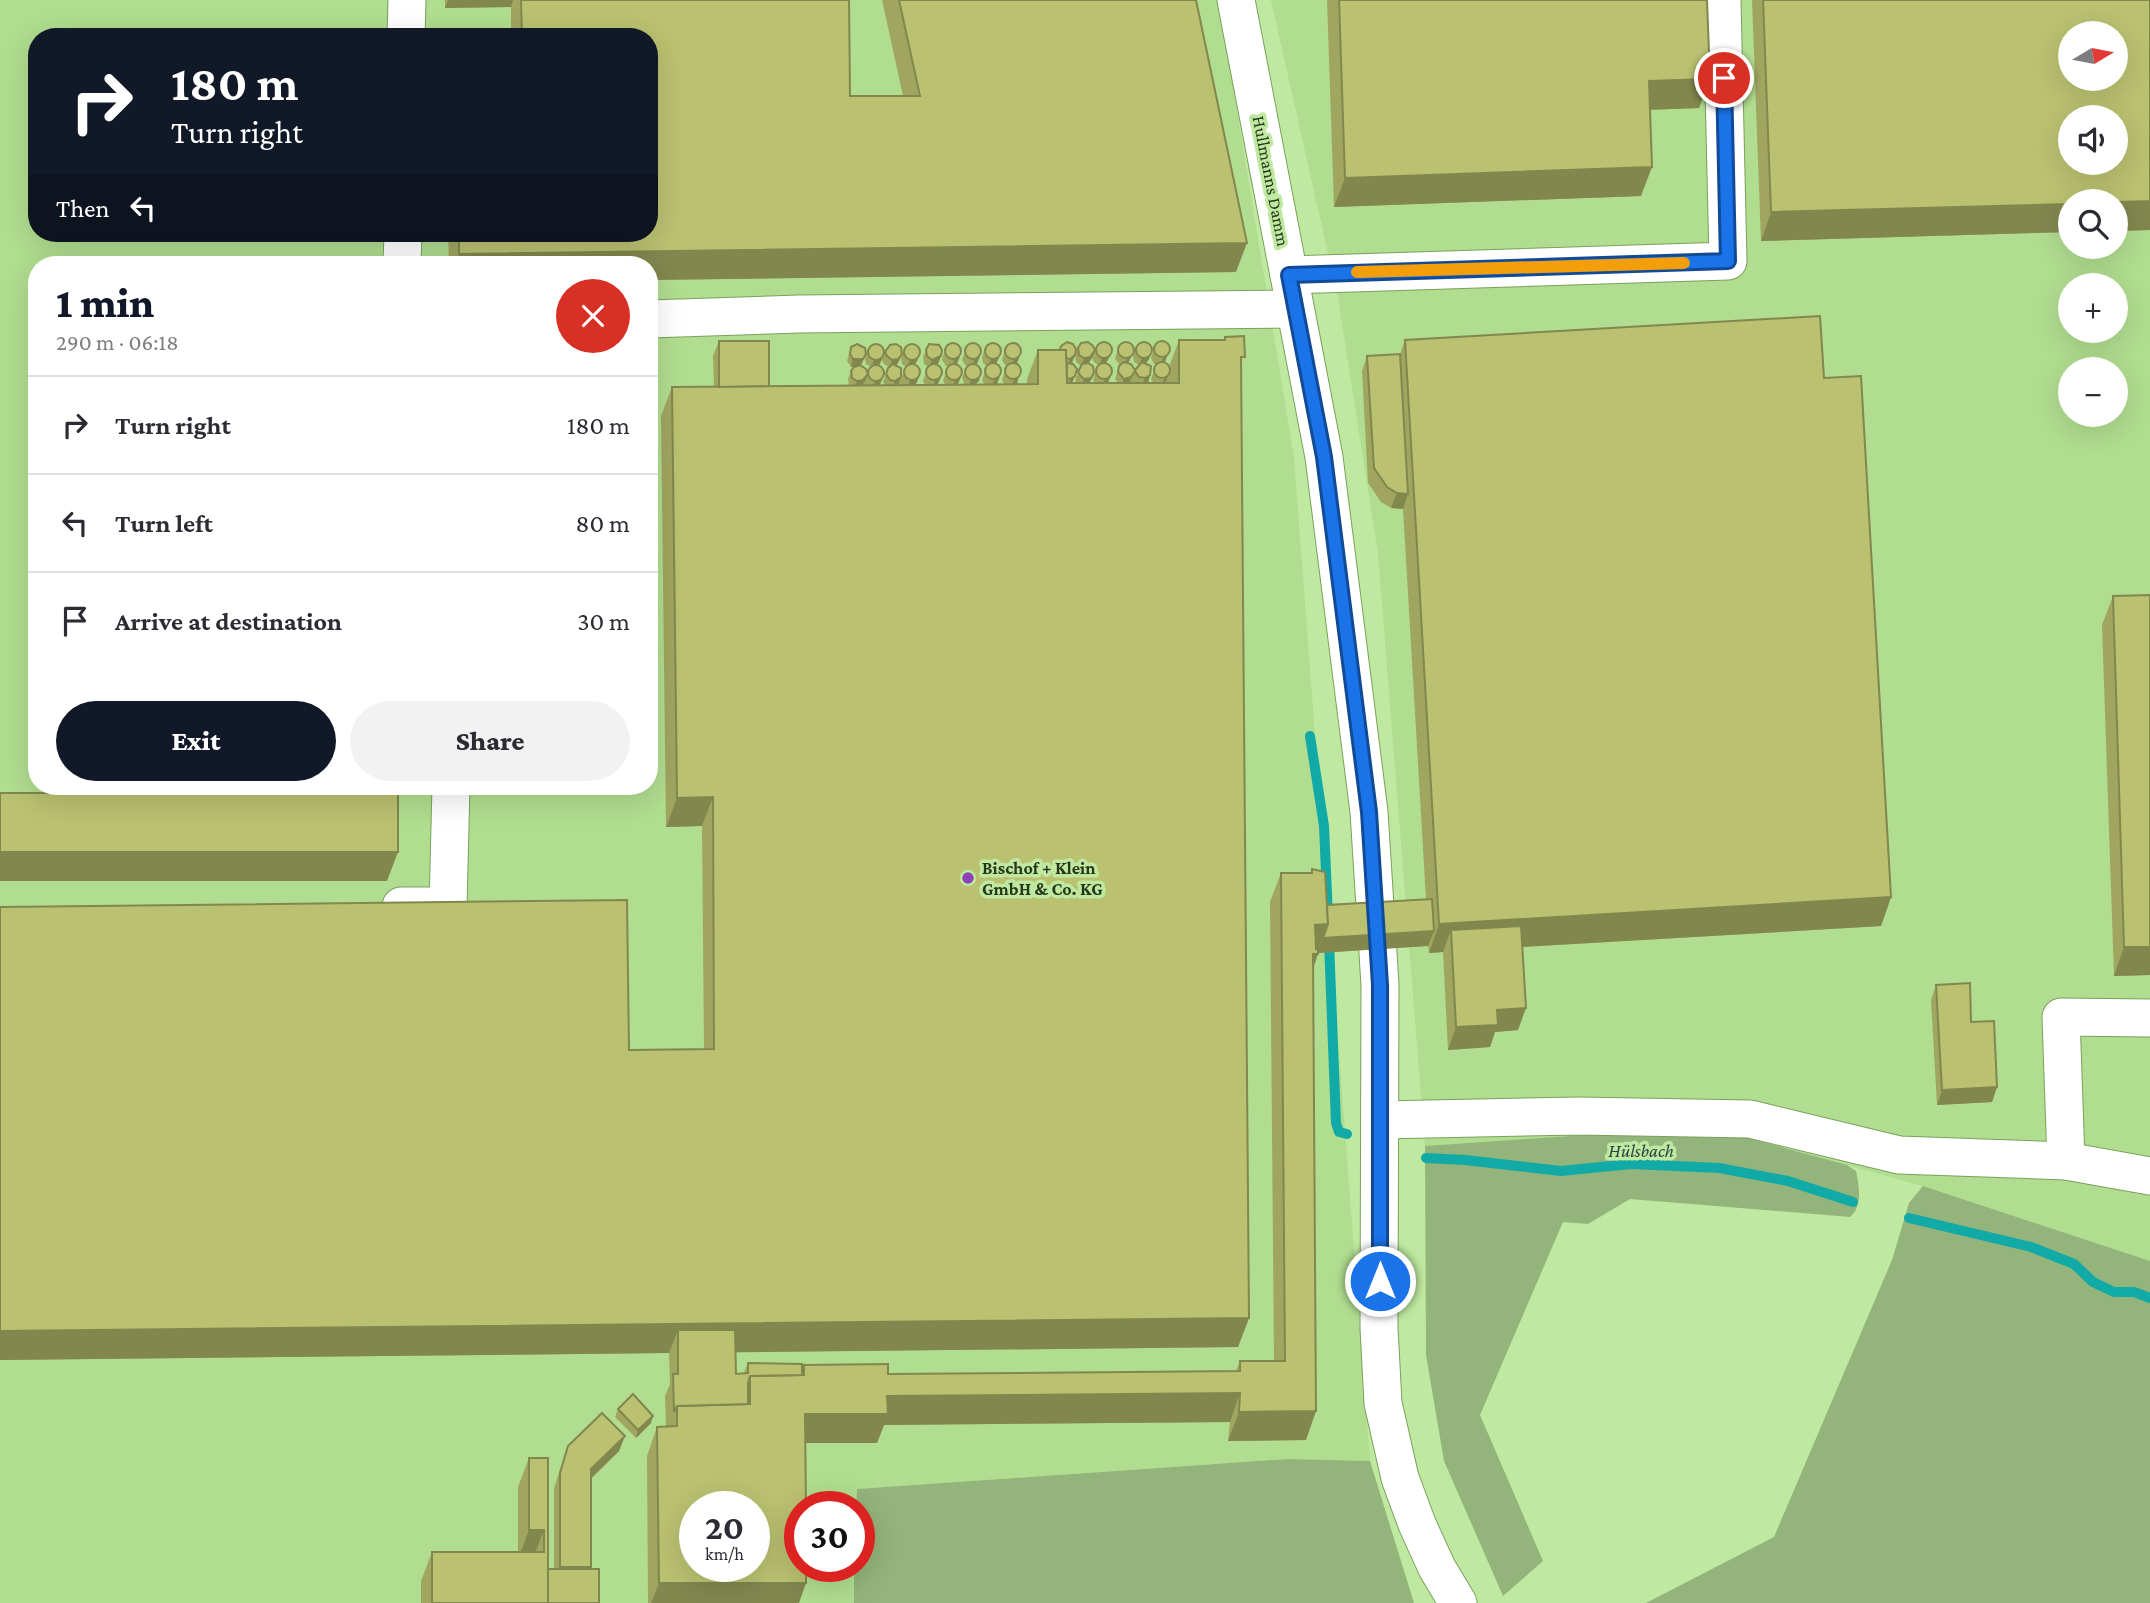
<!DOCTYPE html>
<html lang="en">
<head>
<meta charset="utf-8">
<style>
  body { margin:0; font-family:"Crimson Pro",serif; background:#f2f2f3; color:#2b2b33; height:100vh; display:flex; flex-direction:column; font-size:26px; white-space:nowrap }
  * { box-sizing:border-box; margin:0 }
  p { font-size:23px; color:#7c7c81 }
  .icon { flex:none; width:38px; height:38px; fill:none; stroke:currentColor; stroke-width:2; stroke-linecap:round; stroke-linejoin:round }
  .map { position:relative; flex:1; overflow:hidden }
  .drawer { position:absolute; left:28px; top:256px; width:630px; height:539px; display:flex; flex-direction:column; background:#fff; border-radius:28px; box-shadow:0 7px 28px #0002 }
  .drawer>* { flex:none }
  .top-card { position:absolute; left:28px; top:28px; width:630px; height:214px; border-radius:28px; box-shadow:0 7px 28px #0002; background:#111827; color:#fff; overflow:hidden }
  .needle { width:46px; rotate:80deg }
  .tools { position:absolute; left:2058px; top:21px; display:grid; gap:14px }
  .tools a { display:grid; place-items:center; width:70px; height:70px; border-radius:50%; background:#fff; box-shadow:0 7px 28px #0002; font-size:35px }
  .speed { position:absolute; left:679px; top:1491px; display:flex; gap:14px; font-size:35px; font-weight:700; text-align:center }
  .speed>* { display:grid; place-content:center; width:91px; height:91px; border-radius:50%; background:#fff; box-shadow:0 7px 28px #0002; line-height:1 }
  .speed small { font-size:18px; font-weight:400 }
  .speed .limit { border:10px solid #d22; background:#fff; color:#111 }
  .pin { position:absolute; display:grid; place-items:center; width:60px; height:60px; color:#fff; margin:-30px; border:4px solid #fff; border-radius:50%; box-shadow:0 2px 7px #0007 }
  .me { position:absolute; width:77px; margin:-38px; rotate:0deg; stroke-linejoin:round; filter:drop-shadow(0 0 5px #0008) }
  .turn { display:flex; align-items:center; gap:24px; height:147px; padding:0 28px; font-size:32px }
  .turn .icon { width:91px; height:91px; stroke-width:2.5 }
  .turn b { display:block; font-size:49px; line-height:60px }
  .then { display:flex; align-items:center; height:66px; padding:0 28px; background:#0003; gap:14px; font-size:26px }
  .round { display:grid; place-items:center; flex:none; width:74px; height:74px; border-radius:37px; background:#f2f2f3 }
  .head { display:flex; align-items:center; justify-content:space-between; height:119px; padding:0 28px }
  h1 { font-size:42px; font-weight:800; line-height:52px; color:#111827 }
  .action { display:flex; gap:14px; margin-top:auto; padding:14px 28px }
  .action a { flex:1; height:80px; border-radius:42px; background:#111827; color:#fff; font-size:28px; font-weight:800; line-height:80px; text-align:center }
  .action a+a { background:#f2f2f3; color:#2b2b33 }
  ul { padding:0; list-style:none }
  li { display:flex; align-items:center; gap:21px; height:98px; padding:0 28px; border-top:2px solid #e1e1e2 }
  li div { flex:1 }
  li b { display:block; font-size:26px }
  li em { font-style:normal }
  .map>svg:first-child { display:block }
  .built { fill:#b0dd8f; fill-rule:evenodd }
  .green { fill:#93b47a }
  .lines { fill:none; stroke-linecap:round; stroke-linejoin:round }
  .stream { stroke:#11aaa7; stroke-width:10 }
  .minor-casing { stroke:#7aa15c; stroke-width:39 }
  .minor { stroke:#fff; stroke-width:37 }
  .wall { fill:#a0a660; fill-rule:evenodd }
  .shaded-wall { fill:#82874e }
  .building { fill:#bac170; stroke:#82874e; stroke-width:2; fill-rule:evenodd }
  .route-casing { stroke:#114b97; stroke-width:18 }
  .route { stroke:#1a73e8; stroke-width:12 }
  .slow { stroke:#f59e0b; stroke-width:12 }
  .poi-dot { fill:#8d41b2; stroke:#bfe9a0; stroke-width:2.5 }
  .labels { text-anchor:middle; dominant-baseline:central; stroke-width:7; stroke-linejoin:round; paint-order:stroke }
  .street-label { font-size:18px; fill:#27371a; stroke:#bfe9a0 }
  .poi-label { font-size:18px; font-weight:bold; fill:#27371a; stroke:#bfe9a0; text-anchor:start }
  .water-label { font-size:19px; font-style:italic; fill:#2a4645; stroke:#bfe9a0 }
</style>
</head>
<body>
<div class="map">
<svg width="2150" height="1603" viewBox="0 0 2150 1603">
  <rect width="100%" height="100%" fill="#bfe9a0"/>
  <g class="built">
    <path d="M0 0H1219L1294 458 1370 1461 1288 1459 857 1489 856 1507H800V1566H854V1603H0ZM37 37H649V233H37ZM37 264H649V786H37ZM695 1507H754V1566H695Z"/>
    <path d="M1271 0H2150V1261L1923 1186 1748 1138 1584 1135 1425 1146 1378 554 1338 298ZM2070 33H2116V79H2070ZM2070 117H2116V163H2070ZM2070 201H2116V247H2070ZM2070 285H2116V331H2070ZM2070 369H2116V415H2070Z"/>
  </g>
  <g class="green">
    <path d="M1584 1135 1748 1138 1847 1165 1856 1171C1859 1185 1863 1207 1850 1217L1630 1199 1588 1224 1563 1222 1480 1415 1543 1561 1503 1596 1444 1461 1426 1355 1425 1146Z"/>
    <polygon points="1923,1186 2150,1261 2150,1603 1646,1603 1774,1537 1892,1260 1909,1203"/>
    <polygon points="1288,1459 1370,1461 1414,1603 854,1603 854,1566 859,1566 859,1507 856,1507 857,1489"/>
  </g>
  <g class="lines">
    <g class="stream">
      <polyline points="1310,736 1324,826 1328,917"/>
      <polyline points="1329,941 1336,1123 1339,1132 1347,1134"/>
      <polyline points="1426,1158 1465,1160 1561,1171 1631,1164 1719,1168 1788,1181 1853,1202"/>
      <polyline points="1909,1218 2031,1247 2074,1264 2093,1282 2114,1292 2134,1292 2150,1298"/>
    </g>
    <g class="minor-casing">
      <g id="minor">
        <polyline points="1236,0 1324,457 1369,812 1380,985 1379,1328 1383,1403 1400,1478 1417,1524 1437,1568 1458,1603"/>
        <polyline points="406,37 407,0"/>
        <polyline points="402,264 403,233"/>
        <polyline points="1289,275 1728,261 1722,0"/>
        <polyline points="649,319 799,314 1295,309"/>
        <polyline points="401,906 448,906 451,786"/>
        <polyline points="1380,1120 1579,1116 1750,1119 1899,1155 2066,1161 2150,1176"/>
        <polyline points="2066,1161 2061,1017 2150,1018"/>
      </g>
    </g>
    <use href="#minor" class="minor"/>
  </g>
  <g class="wall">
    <polygon points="445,0 849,0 850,96 903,96 882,0 1196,0 1236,272 649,280 649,264 449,264 448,233 649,233 649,37 511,37 511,7 445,8"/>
    <polygon points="1327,0 1707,0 1699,108 1650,110 1641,196 1334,207"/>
    <polygon points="1752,0 2150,0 2150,230 2116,231 2116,201 2070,201 2070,232 1761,241"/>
    <path d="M1225 337 1241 367 1249 1318 1238 1347 736 1352V1374L744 1373 748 1363 802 1372 804 1365 888 1374 1236 1371 1240 1361H1274L1270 902 1281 873H1311L1312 869 1327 905 1426 899 1403 509 1391 508 1381 502 1368 483 1362 371 1367 356 1400 354 1405 340 1824 378 1891 897 1881 926 1523 947 1518 1030 1495 1032 1490 1047 1448 1050 1443 952 1429 953 1428 946 1318 953 1313 969 1306 1440 1228 1441 1230 1422 884 1425 877 1443H805L799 1603H648L647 1456 657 1427H666L665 1396 670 1384 669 1353 0 1360V907L629 1050 704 1049 702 826 666 827 661 416 672 387H714L713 356 719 341 769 386 849 385 848 379 851 371 854 367H851L847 361 851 347 866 354 861 366 867 373 871 367 866 364 865 358 868 350 902 354 899 361 896 366 901 377 906 367 902 364 901 358 904 350 920 353 917 361 915 365 920 374 915 385H925L923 381 928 367 924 364 923 357 926 350 941 356 938 364 936 365 937 385 945 384 943 381 948 366H946L942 360 946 346 960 356 956 364 958 384H964L962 377 968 366H966L962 360 967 346 980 356 976 364 981 373 976 384H984L982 380 987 366 983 363 982 357 985 349 1001 353 996 364 997 384H1004L1002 380 1006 367 1007 366 1005 365 1002 360 1006 346 1020 355 1017 363 1015 364 1016 384H1027V379L1038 350 1075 355 1071 364 1072 383H1077L1075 380 1081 366 1076 362 1075 356 1078 348 1112 352 1106 363 1108 383H1118L1115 379 1119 366 1121 365 1119 364 1115 359 1119 345 1132 354 1128 363 1135 370 1139 365 1134 362 1133 355 1135 348 1152 351 1149 359 1146 364 1150 375 1148 383H1153L1151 379 1156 365 1154 364 1151 358 1155 345 1165 362 1164 363 1169 367 1179 340H1224ZM1092 358 1094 362 1098 365 1093 380 1095 383H1089L1094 373 1089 363ZM882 360 884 364 889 367 888 368 883 382 885 385H880L884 375 879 366Z"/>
    <polygon points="2150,595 2150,975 2114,976 2102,625 2113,596"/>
    <polygon points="1936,985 1971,1022 1997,1087 1992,1102 1937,1105 1931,1000"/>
    <polygon points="618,1409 651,1423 636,1438 615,1417"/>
    <polygon points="568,1446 619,1451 591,1479 591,1569 599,1603 421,1603 421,1581 432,1552 518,1552 518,1487 529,1458 548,1458 548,1569 554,1569 554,1488"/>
  </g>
  <g class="shaded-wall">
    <polygon points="448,0 513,0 511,7 445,8"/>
    <polygon points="1710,79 1699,108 1639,110 1649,81"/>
    <polygon points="1652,167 1641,196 1334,207 1345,178"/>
    <polygon points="2150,201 2150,230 2116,231 2116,202"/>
    <polygon points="2070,204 2070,232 1761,241 1771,212"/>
    <polygon points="1247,243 1236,272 649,280 649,264 456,264 459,254"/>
    <polygon points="1095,350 1092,358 1087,365 1081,366 1084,358"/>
    <polygon points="1152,351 1149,359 1145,364 1139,366 1142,358"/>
    <polygon points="885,352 878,367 871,368 874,360"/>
    <polygon points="1112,352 1105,365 1099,366 1102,358"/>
    <polygon points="920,353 917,361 913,366 907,367 910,360"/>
    <polygon points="1001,353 995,366 988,367 991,359"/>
    <polygon points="866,354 860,367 851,367 853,359"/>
    <polygon points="902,354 899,361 896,366 890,367 892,360"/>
    <polygon points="1132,354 1129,362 1124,366 1127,358"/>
    <polygon points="1168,354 1165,362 1160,366 1163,358"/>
    <polygon points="1020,355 1017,363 1011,367 1014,359"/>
    <polygon points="1075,355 1072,363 1067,367 1070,359"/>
    <polygon points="941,356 938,364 929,367 932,360"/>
    <polygon points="960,356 957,364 952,367 954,360"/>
    <polygon points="980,356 977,364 972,367 974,360"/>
    <polygon points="1135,371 1128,385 1121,386 1124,379"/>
    <polygon points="981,373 979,381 974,386 968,388 971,380"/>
    <polygon points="1094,373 1091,380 1088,385 1082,386 1084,379"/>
    <polygon points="868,374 865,381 860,388 854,389 857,381"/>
    <polygon points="920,374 917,382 914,387 907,388 910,380"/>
    <polygon points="884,375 878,388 872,389 875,381"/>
    <polygon points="1111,375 1108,383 1102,387 1105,379"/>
    <polygon points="1150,375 1148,383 1142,386 1145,378"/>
    <polygon points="1168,375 1166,382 1161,386 1164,379"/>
    <polygon points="1000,376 997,384 992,387 994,380"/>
    <polygon points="1019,376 1017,384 1012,387 1014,379"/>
    <polygon points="1075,376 1072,383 1067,387 1070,379"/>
    <polygon points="901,377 898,385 893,388 895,381"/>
    <polygon points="941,377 938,384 933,388 935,380"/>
    <polygon points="961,377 958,384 952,388 955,380"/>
    <polygon points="1397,493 1408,494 1403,509 1391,508"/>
    <polygon points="713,797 702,826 666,827 677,798"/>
    <polygon points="0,852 398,852 387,881 0,881"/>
    <polygon points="1891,897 1881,926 1452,951 1451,930 1443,952 1429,953 1439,924"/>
    <polygon points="1328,924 1317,953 1304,954 1315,925"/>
    <polygon points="1434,931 1428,946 1317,953 1323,938"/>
    <polygon points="2124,947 2150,947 2150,975 2114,976"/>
    <polygon points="1313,954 1318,954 1308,983"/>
    <polygon points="1526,1008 1518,1030 1495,1032 1490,1047 1448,1050 1456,1027 1497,1010"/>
    <polygon points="1997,1087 1992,1102 1937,1105 1942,1090"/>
    <polygon points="1249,1318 1238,1347 678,1353 678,1330 669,1353 0,1360 0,1331"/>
    <polygon points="1240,1393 1230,1422 884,1425 877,1443 794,1443 805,1414 887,1396"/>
    <polygon points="1316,1411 1306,1440 1228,1441 1239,1412"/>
    <polygon points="653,1416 651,1423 636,1438 638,1430"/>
    <polygon points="625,1436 619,1451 585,1484 591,1469"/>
    <polygon points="529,1530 544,1530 533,1559 518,1559"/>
    <polygon points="560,1567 591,1567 586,1582 554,1582"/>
    <polygon points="659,1583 806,1583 799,1603 651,1603"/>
  </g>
  <g class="building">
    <polygon points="521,0 849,0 850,96 920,96 899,0 1196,0 1247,243 459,254 459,233 649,233 649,37 522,37"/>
    <polygon points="1339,0 1707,0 1710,79 1649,81 1652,167 1345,178"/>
    <path d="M1763 0H2150V201L2116 202V201H2070V204L1771 212ZM2070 33H2116V79H2070ZM2070 117H2116V163H2070Z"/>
    <polygon points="1820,316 1824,378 1861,376 1891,897 1439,924 1405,340"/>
    <polygon points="1244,336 1245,357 1241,357 1249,1318 0,1331 0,907 627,900 629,1050 714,1049 713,797 677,798 672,387 1038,384 1038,350 1066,350 1067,383 1179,383 1179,340 1225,340 1225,337"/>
    <polygon points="719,341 769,341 769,386 719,387"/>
    <circle cx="1162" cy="349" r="8"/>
    <circle cx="1104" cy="350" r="8"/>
    <polygon points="1067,342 1073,344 1076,349 1075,355 1070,359 1066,358 1066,350 1060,350 1061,346"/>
    <polygon points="1088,342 1093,346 1095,350 1090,357 1084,358 1079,355 1078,348 1081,343"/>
    <circle cx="1144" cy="350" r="8"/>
    <circle cx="1126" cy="350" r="8"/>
    <circle cx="993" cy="351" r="8"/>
    <circle cx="953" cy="351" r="8"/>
    <circle cx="973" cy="351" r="8"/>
    <circle cx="1013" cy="351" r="8"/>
    <circle cx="876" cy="352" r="8"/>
    <polygon points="857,344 865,348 866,354 863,359 853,359 850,354 851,347"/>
    <polygon points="896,344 901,347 902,354 898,359 892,360 887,356 885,352 890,345"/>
    <polygon points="929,344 939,345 942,350 941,356 932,360 927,356 926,350"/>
    <circle cx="912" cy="352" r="8"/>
    <polygon points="1400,354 1408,494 1397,493 1387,487 1374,468 1367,356"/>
    <polygon points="1124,362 1131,364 1135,370 1142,362 1151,366 1150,375 1145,378 1139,377 1135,371 1131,377 1124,379 1118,372 1119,366"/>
    <circle cx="1162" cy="370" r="8"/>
    <polygon points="1067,363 1073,364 1077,369 1075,376 1070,379 1067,378"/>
    <polygon points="1088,363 1093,366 1094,373 1091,378 1084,379 1080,375 1078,372 1082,364"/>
    <circle cx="1013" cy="371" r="8"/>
    <circle cx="993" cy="371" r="8"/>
    <circle cx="1104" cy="371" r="8"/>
    <polygon points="893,364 901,368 901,377 895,381 890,380 886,374 888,368"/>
    <circle cx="912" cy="372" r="8"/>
    <circle cx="954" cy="372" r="8"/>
    <circle cx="973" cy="372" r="8"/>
    <circle cx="934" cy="372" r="8"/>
    <polygon points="860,365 866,369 868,374 863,380 857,381 852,378 851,371 854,367"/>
    <circle cx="876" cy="373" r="8"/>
    <polygon points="2150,595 2150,947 2124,947 2113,596"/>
    <rect x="0" y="793" width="398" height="59"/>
    <path d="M1312 869 1325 872 1328 924 1315 925 1316 949H1318V954H1313L1316 1411 1239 1412 1240 1393 887 1396 888 1414H805L806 1507H800V1566H806V1583H659L657 1427 677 1426V1406L750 1404V1376L804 1375V1365L888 1364V1374L1240 1371V1361H1285L1281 873H1312ZM695 1507H754V1566H695Z"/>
    <polygon points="1432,899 1434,931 1323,938 1328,924 1327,905"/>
    <polygon points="1521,926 1526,1008 1497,1010 1498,1025 1456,1027 1451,930"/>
    <polygon points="1970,983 1971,1022 1994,1021 1997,1087 1942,1090 1936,985"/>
    <polygon points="678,1330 735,1330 736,1374 748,1373 748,1363 802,1364 802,1375 750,1376 748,1383 748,1404 677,1406 674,1412 673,1374 678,1374"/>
    <polygon points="633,1394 653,1416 638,1430 618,1409"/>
    <polygon points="602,1413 625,1436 591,1469 591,1567 560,1567 560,1473 568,1446"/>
    <polygon points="529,1458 548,1458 548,1603 432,1603 432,1552 544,1552 544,1530 529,1530"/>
    <rect x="548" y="1569" width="51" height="34"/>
  </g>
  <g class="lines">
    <g class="route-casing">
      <polyline id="route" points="1380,1281 1380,985 1369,812 1324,457 1289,275 1728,261 1724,78"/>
    </g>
    <use href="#route" class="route"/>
    <polyline class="slow" points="1357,272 1684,263"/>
  </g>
  <circle class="poi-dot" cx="968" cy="878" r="7"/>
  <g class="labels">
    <g class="street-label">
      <text transform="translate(1271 181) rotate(79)">Hullmanns Damm</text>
    </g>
    <g class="poi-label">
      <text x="982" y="868">Bischof + Klein<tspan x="982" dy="21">GmbH &amp; Co. KG</tspan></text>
    </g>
    <g class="water-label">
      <text x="1641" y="1150">Hülsbach</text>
    </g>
  </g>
</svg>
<div class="tools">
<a><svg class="needle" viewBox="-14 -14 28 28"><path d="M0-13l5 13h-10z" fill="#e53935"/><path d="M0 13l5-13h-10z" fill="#7c7c81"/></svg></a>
<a><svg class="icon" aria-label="sound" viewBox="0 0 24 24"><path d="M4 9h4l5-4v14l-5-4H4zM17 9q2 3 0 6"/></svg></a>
<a><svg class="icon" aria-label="search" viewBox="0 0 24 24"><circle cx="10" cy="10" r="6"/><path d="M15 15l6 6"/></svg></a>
<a>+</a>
<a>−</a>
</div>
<div class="speed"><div>20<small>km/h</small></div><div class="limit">30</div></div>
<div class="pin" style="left:1724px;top:78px;background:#d93025"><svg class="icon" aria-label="arrive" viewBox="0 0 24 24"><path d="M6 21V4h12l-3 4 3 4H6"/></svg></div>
<svg class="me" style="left:1380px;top:1281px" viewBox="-20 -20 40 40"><circle r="17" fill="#1a73e8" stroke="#fff" stroke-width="3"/><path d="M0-11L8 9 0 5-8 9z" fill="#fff"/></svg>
<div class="top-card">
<div class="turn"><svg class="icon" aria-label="right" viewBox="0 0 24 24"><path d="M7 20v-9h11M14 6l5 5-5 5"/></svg><div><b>180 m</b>Turn right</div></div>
<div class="then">Then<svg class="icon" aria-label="left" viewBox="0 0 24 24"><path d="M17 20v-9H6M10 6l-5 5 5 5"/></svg></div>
</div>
<section class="drawer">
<div class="head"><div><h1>1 min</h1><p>290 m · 06:18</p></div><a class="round" style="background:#d93025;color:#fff"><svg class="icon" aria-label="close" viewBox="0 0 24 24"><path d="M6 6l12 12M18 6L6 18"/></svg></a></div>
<ul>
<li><svg class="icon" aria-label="right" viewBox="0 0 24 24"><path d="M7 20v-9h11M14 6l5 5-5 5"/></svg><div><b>Turn right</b></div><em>180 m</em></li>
<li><svg class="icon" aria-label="left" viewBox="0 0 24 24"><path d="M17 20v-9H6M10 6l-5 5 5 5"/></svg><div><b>Turn left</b></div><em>80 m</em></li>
<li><svg class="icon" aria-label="arrive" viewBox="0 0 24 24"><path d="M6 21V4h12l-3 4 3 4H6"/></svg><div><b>Arrive at destination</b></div><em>30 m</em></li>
</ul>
<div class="action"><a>Exit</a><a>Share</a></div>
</section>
</div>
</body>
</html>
